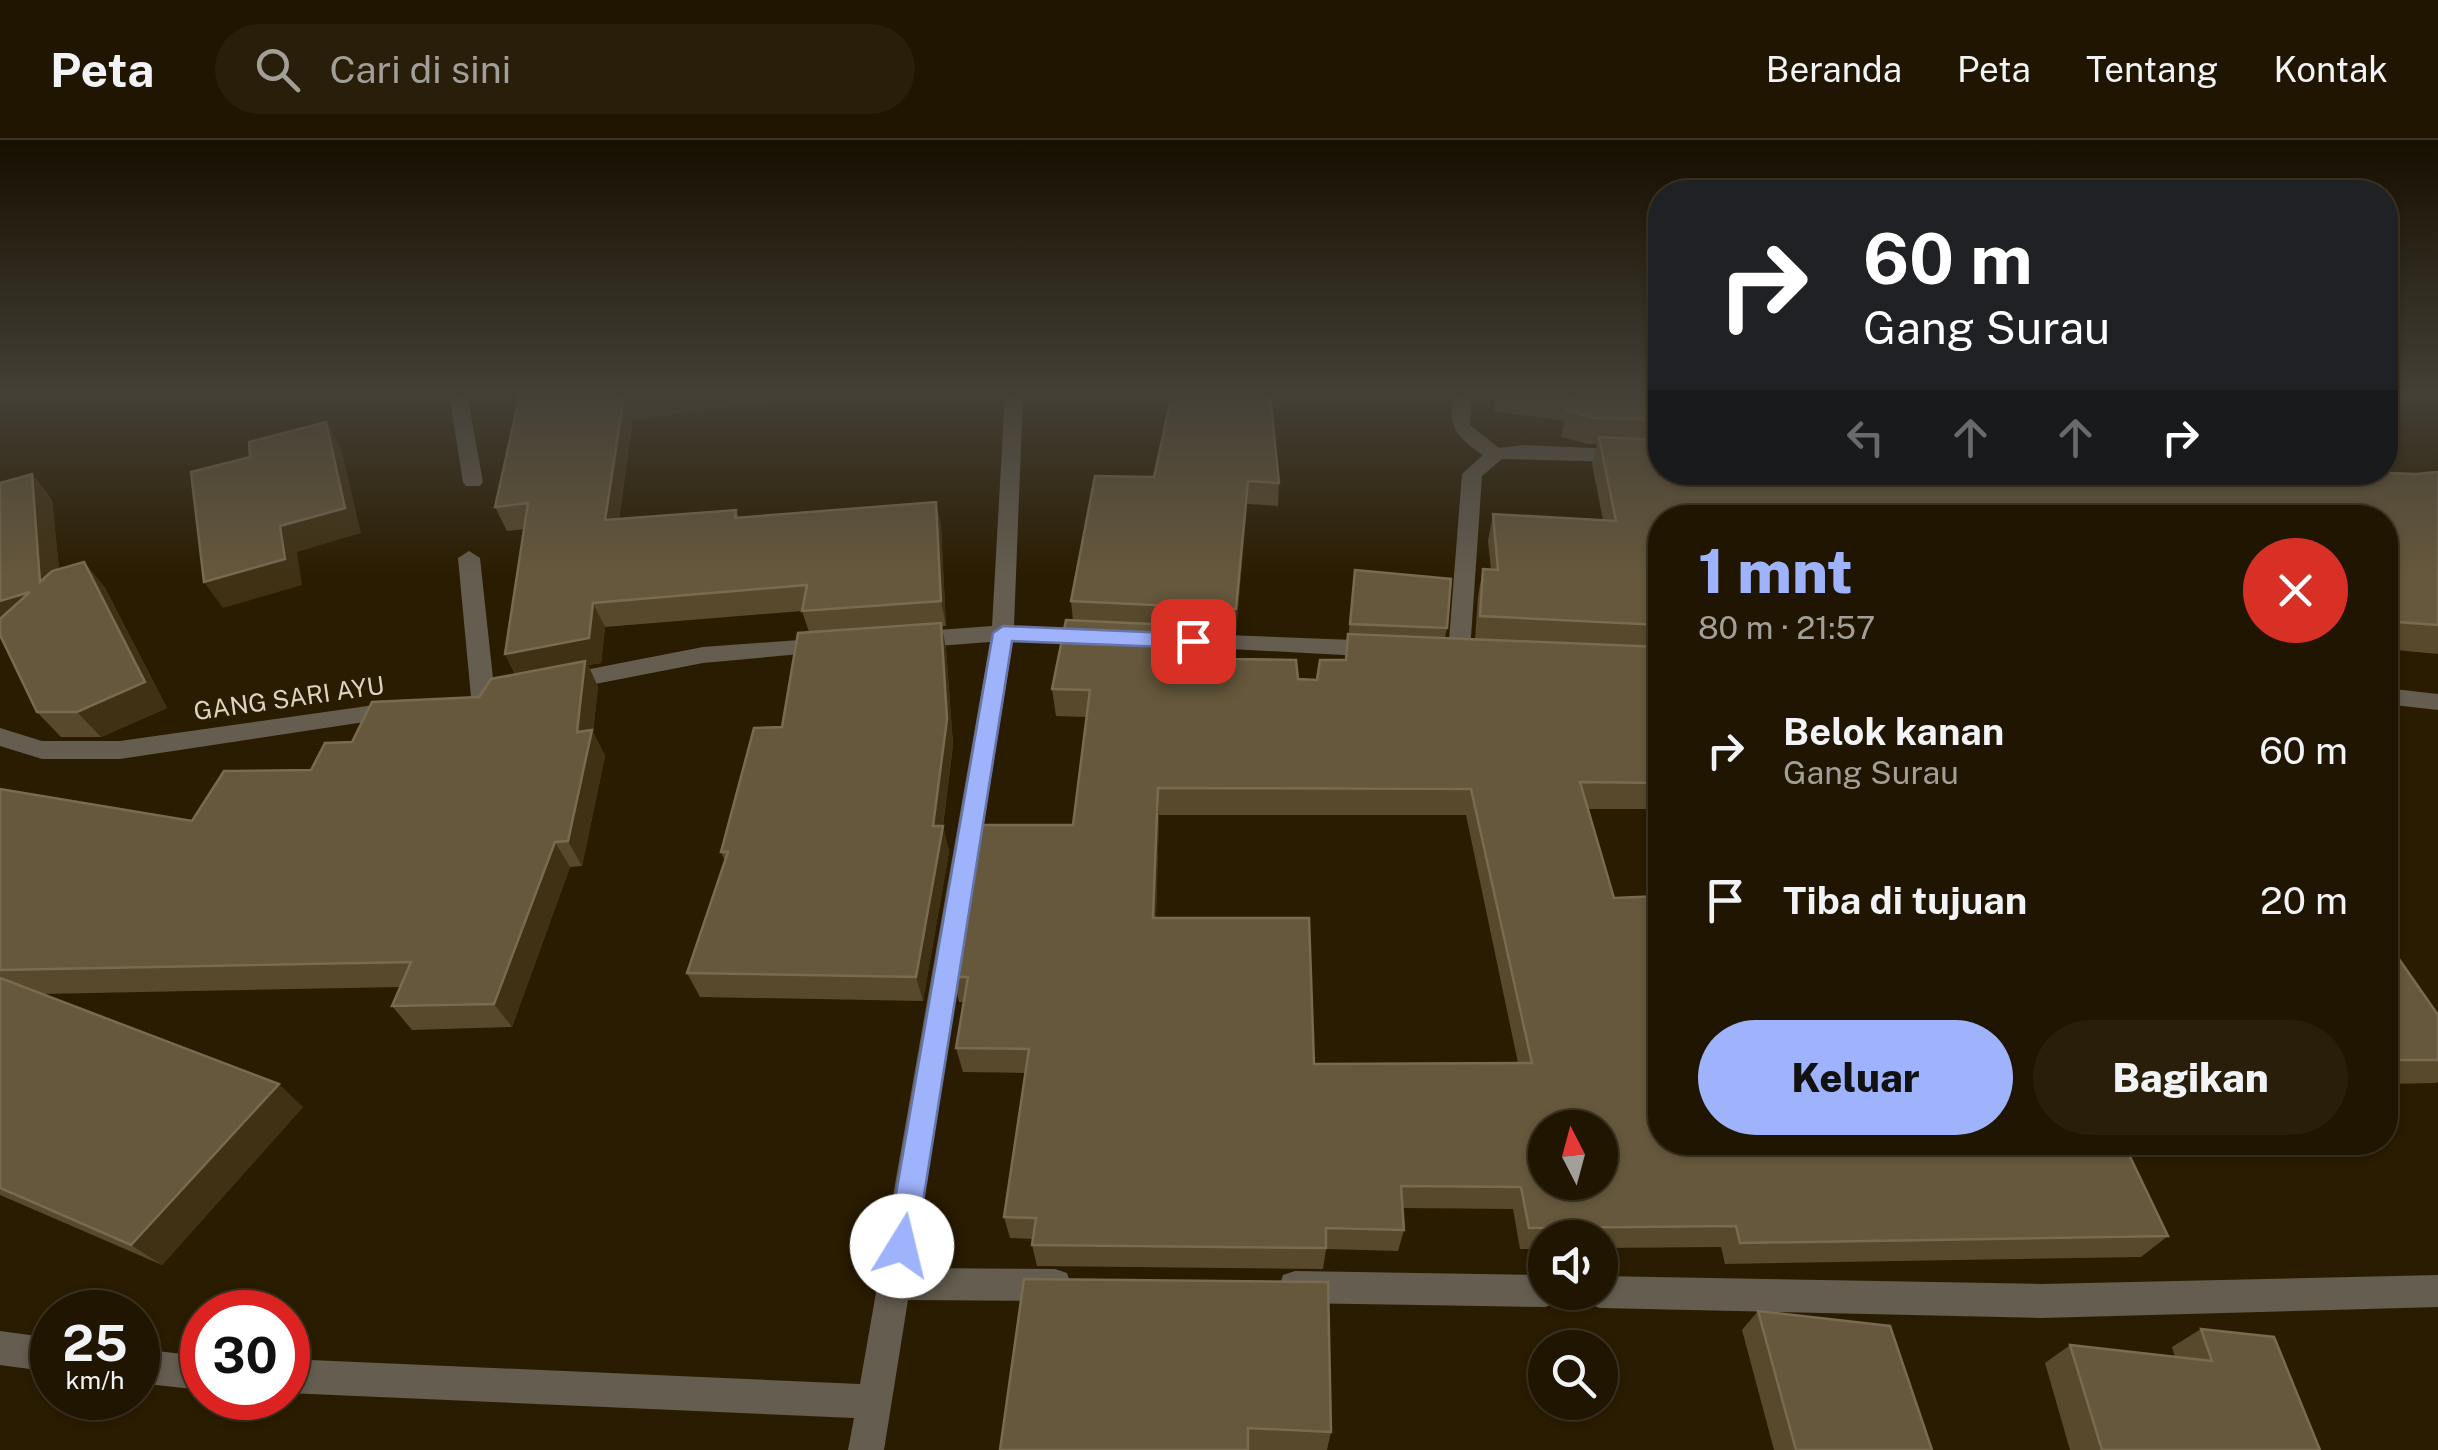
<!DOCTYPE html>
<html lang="id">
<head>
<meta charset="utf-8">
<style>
  body { margin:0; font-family:"Public Sans",sans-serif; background:#281e0a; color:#f1f3f6; height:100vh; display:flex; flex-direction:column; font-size:38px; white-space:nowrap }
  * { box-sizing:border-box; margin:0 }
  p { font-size:32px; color:#a29f99 }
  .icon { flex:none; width:55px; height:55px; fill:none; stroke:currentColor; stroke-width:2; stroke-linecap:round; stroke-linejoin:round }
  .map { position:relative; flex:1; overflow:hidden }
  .panel { position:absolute; left:1648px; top:365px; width:750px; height:650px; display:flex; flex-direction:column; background:#201500; border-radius:40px; box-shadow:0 2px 8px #0004,0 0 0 2px #3d3422 }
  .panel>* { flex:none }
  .banner { position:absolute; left:1648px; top:40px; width:750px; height:305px; border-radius:40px; box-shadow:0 2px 8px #0004,0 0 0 2px #3d3422; background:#202124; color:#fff; overflow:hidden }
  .needle { width:65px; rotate:354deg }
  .buttons { position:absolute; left:1528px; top:970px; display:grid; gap:20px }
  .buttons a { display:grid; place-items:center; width:90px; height:90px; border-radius:50%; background:#201500; box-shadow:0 2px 8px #0004,0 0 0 2px #3d3422; font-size:50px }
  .speed { position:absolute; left:30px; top:1150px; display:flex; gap:20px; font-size:50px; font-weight:700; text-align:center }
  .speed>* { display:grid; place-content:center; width:130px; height:130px; border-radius:50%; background:#201500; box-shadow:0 2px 8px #0004,0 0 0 2px #3d3422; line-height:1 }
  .speed small { font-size:25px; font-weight:400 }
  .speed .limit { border:15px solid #d22; background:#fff; color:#111 }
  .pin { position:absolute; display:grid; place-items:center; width:85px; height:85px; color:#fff; margin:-42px; border-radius:20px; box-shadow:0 5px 15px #0006 }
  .me { position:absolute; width:110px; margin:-55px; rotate:9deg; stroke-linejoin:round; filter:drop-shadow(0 0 8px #0008) }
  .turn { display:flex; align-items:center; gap:35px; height:210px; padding:0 50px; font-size:45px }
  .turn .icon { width:130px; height:130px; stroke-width:2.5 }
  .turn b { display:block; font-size:70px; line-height:85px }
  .lanes { display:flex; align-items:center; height:95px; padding:0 50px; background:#0003; justify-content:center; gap:50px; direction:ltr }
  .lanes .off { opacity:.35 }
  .round { display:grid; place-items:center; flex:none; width:105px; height:105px; border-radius:52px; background:#281e0a }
  .overview { display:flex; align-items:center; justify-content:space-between; height:170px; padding:0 50px }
  h1 { font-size:60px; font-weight:800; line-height:75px; color:#9fb3fd }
  .action { display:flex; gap:20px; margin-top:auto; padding:20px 50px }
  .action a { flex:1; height:115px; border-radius:60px; background:#9fb3fd; color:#111; font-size:40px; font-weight:800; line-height:115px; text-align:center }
  .action a+a { background:#281e0a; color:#f1f3f6 }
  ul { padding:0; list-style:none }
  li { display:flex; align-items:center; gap:30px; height:150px; padding:0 50px }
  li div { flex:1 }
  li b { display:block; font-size:38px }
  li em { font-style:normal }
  header { display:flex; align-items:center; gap:60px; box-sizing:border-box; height:140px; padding:0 50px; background:#201500; border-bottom:2px solid #3d3422 }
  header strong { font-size:48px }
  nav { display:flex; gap:55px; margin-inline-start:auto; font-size:35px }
  .search { width:700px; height:90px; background:#281e0a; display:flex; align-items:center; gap:25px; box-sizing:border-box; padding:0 35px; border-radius:55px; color:#a29f99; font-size:38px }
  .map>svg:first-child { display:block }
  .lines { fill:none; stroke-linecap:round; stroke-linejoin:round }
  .minor { fill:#645d50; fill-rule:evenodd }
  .wall { fill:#58492c; fill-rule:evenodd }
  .shaded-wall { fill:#403114 }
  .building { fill:#66583c; stroke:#796b51; stroke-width:2.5; fill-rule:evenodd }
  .route { fill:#9fb3fd; stroke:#6774a4; stroke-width:2.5 }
  .labels { text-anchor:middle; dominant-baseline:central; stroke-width:10; stroke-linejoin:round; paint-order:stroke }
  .street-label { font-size:25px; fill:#dcd3c2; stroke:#2a1c00 }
</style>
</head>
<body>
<header>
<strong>Peta</strong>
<div class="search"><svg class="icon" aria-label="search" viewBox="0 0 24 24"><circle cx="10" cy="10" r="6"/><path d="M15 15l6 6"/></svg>Cari di sini</div>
<nav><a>Beranda</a><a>Peta</a><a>Tentang</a><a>Kontak</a></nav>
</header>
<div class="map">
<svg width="2438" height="1310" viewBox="0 0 2438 1310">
  <rect width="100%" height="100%" fill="#2a1c00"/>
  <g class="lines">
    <g class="minor">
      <polygon points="449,254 467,254 483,342 480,346 466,346 463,342"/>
      <polygon points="1005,254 1023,254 1014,486 1096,489 1107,497 1096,505 1013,501 913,1128 1055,1129 1067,1133 1071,1145 1067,1157 1055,1161 908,1160 884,1310 848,1310 854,1278 288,1253 288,1219 860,1244 990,502 911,508 900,500 911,492 992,486"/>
      <path d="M1453 254H1471L1470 285 1499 308 1524 305 1660 311V323L1502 319 1482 336 1470 512 1459 520 1448 512 1462 334 1483 315C1457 298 1447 286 1453 254Z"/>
      <polygon points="469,411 480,418 495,557 483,565 471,557 458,418"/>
      <polygon points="1201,494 1380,501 1391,509 1380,517 1193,507 1190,502"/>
      <polygon points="826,498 834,501 837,506 834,511 703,523 559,551 547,543 559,535 703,507"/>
      <polygon points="2385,548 2438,554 2438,570 2385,564"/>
      <polygon points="396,562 404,564 408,570 404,576 120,619 42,619 0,606 0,588 42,601 120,601"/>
      <polygon points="1295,1131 1545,1135 1545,1152 1561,1152 1557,1163 1545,1167 1295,1163 1283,1159 1279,1147 1283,1135"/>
      <polygon points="2438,1135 2438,1167 2041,1178 1600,1168 1588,1164 1584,1152 1600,1152 1600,1136 2041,1144"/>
      <polygon points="0,1191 52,1198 52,1232 0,1225"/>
      <polygon points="138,1209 202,1216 202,1250 138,1243"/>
    </g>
  </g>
  <g class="wall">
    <polygon points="520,254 818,254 633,280 619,379 736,370 739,377 936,362 941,387 946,486 942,486 946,509 953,605 943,686 949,712 923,861 700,857 687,833 725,721 721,712 782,587 809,492 802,471 605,487 601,523 588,525 598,547 593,592 605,616 582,726 570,727 512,887 412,890 392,866 401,847 42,854 303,967 162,1125 0,1055 0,649 192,681 311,630 352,602 479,557 515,534 505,514 524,389 507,391 495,367"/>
    <path d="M1497 254H1660V332L2416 334 2438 332V514L2385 509V378H1660V669H1588L1614 758 2168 1096 2141 1117 1725 1124 1721 1107 1600 1108V1098H1545V1109H1520L1513 1069 1402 1068 1404 1090 1398 1111 1326 1109 1323 1129 1037 1126 1032 1105 1033 1099 1010 1098 1004 1077 1026 933 963 932 956 908 964 862H959L953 837 1073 685 1086 577 1056 576 1052 549 1073 481 1071 461 1095 336 1279 343 1278 366 1247 364 1236 492H1234V519L1298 539 1317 540 1346 520 1355 430 1447 488 1445 498 1475 499 1478 456 1483 429H1491L1488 401 1493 374 1603 380 1592 324 1597 304H1588L1561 297 1565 281 1494 271ZM1159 675H1466L1518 923 1314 924 1156 778Z"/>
    <polygon points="32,334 52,360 59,429 84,422 105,448 167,568 101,597 61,597 37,572"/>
    <polygon points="2385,799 2438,875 2438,942 2436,943 2385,944"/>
    <polygon points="1024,1139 1331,1292 1327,1310 1000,1310"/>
    <polygon points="1758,1171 1932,1310 1774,1310 1742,1190"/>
    <polygon points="2201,1189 2320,1310 2070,1310 2045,1223 2070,1205 2175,1217 2172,1207"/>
  </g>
  <g class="shaded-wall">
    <polygon points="636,254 818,254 633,280 615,404 605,380 624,256"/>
    <polygon points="326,282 341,308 361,393 297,412 302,445 223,468 204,442"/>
    <polygon points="32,334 52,360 63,468 40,442"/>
    <polygon points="1248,341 1247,364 1236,492 1236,469"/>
    <polygon points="936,362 941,387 946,486 941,461"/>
    <polygon points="84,422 105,448 167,568 101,597 77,572"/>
    <polygon points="30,452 0,495 0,461"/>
    <polygon points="593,463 605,487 601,523 588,525 598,547 593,592 605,616 582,726 568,701 518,539 505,514"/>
    <polygon points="941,483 946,509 953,605 941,699 943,686 949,712 923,861 916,837 933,686"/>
    <polygon points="1158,648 1159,675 1155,804 1153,778"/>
    <polygon points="555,702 570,727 512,887 494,864"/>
    <polygon points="279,944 303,967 162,1125 131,1105"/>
  </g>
  <g class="building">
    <polygon points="520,254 636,254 624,256 605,380 736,370 735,378 936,362 941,461 802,471 807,445 593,463 589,498 505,514 528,363 495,367"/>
    <polygon points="1172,254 1270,254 1279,343 1248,341 1236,469 1071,461 1095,336 1154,337"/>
    <polygon points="1571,254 1660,254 1660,280 1595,278 1567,270 1573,254"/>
    <polygon points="326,282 345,368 280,386 285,419 204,442 191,332 250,317 249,302"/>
    <polygon points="1599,297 1660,300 1660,332 2359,332 2416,334 2438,332 2438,485 2385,481 2385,378 1660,378 1660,485 1480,476 1483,429 1498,430 1493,374 1616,381"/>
    <polygon points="32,334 40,442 52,431 84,422 145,542 77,572 37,572 0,495 0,479 30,452 0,461 0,343"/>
    <polygon points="1355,430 1451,439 1447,488 1350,484"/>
    <path d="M1066 480 1234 488 1232 519 1296 520 1298 539 1317 540 1320 520H1346L1348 494 1660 507V643L1580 642 1614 758 1660 756V1002H2123L2168 1096 1740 1103 1736 1086 1529 1088 1521 1047 1401 1046 1404 1090 1326 1088V1108L1032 1105 1036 1078 1004 1077 1029 909 956 908 968 837H953L978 685H1073L1090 550 1052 549ZM1158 648 1471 649 1532 923 1314 924 1309 778H1153ZM1545 988H1600V1042H1545Z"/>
    <polygon points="941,483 947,579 933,686 943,686 916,837 687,833 728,712 721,712 754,588 782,587 798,493"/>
    <polygon points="585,521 577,592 592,590 568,701 555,702 494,864 392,866 411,822 0,830 0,649 192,681 224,631 311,630 325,603 352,602 372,562 479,557 491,539"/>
    <polygon points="2385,799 2438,875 2438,920 2385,920"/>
    <polygon points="0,838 279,944 131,1105 0,1048"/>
    <polygon points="1024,1139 1328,1142 1331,1292 1248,1288 1248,1310 1000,1310"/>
    <polygon points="1758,1171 1890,1186 1932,1310 1796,1310"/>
    <polygon points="2201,1189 2274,1197 2320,1310 2102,1310 2070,1205 2212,1221"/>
  </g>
  <linearGradient id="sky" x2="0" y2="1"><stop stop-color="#170f00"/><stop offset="0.58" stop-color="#444037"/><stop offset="1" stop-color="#444037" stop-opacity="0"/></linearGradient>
  <rect width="2438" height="438" fill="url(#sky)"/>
  <polygon class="route" points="1003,486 1193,494 1203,501 1193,508 1012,501 916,1106 912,1116 902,1120 891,1116 887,1106 993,493"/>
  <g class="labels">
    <g class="street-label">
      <text transform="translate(289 558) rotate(-8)">GANG SARI AYU</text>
    </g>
  </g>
</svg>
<div class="buttons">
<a><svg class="needle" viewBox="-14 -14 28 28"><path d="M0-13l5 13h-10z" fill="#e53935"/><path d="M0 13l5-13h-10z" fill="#a29f99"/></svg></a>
<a><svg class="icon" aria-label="sound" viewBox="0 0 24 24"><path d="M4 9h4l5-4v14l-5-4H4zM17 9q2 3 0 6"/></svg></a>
<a><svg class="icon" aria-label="search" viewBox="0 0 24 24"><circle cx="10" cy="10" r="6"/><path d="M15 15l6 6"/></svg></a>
</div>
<div class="speed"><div>25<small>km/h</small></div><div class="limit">30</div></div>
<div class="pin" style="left:1193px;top:501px;background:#d93025"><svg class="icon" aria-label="arrive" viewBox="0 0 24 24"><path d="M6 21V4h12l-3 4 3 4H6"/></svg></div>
<svg class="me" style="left:902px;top:1106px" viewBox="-20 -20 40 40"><circle r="19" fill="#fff"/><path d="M0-13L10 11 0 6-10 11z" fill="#9fb3fd"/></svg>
<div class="banner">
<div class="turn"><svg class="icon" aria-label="right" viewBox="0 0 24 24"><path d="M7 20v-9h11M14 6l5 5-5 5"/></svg><div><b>60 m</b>Gang Surau</div></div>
<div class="lanes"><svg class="icon off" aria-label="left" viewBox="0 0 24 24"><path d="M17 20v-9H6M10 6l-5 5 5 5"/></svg><svg class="icon off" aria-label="ahead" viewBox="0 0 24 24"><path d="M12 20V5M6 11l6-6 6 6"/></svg><svg class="icon off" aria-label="ahead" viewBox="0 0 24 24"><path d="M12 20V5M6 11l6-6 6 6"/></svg><svg class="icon" aria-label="right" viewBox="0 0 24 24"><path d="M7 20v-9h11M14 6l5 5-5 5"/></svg></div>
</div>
<section class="panel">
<div class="overview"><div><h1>1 mnt</h1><p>80 m · 21:57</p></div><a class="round" style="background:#d93025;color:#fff"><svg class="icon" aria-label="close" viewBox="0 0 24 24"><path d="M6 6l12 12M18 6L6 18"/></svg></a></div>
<ul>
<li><svg class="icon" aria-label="right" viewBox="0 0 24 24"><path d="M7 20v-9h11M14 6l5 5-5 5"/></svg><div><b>Belok kanan</b><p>Gang Surau</p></div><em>60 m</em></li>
<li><svg class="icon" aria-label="arrive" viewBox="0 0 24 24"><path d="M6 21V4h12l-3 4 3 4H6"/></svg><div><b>Tiba di tujuan</b></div><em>20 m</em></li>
</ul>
<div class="action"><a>Keluar</a><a>Bagikan</a></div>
</section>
</div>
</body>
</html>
